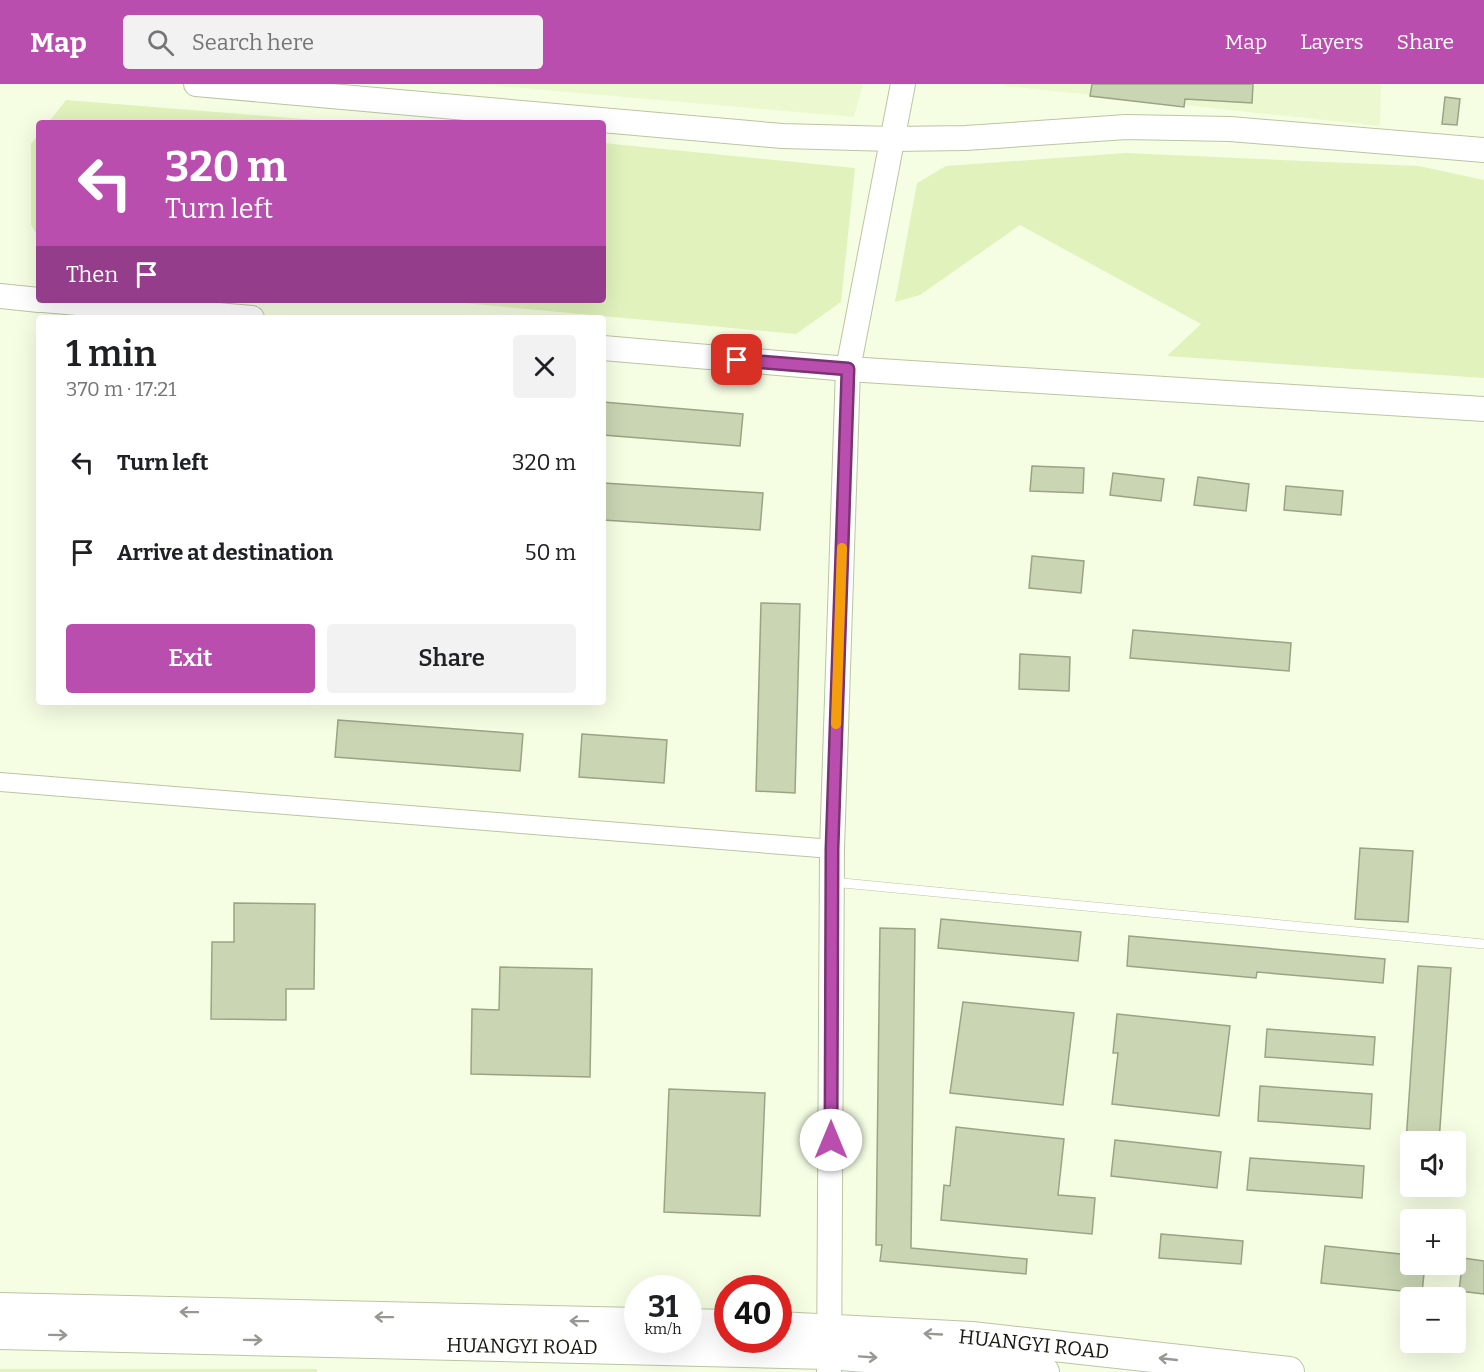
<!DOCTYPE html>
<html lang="en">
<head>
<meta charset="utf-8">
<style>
  body { margin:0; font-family:Bitter,serif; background:#f2f2f2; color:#202124; height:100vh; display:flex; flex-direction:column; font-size:22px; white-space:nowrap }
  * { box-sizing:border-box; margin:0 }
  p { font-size:20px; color:#757577 }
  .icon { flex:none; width:33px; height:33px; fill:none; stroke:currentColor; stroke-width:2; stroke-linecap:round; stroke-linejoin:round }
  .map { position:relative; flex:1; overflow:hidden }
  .drawer { position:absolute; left:36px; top:231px; width:570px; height:390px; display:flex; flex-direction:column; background:#fff; border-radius:6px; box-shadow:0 6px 24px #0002 }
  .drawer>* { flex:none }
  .banner { position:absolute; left:36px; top:36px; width:570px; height:183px; border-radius:6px; box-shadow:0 6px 24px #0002; background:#ba4eae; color:#fff; overflow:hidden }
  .buttons { position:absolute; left:1400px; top:1047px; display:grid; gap:12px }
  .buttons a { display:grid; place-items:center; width:66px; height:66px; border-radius:6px; background:#fff; box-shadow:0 6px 24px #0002; font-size:30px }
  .speed { position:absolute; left:624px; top:1191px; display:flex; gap:12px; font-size:30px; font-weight:700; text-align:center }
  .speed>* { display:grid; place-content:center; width:78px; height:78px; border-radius:50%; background:#fff; box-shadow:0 6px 24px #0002; line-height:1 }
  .speed small { font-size:15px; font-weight:400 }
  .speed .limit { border:9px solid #d22; background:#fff; color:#111 }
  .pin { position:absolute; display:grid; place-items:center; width:51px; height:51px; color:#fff; margin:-26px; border-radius:12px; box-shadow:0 3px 9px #0006 }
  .me { position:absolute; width:66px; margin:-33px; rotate:0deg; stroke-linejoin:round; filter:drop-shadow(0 0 4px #0008) }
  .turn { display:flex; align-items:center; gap:21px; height:126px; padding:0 30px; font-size:27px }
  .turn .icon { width:78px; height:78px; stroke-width:2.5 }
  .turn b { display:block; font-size:42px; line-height:51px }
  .then { display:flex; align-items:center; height:57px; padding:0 30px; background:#0003; gap:12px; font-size:22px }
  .round { display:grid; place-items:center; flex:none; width:63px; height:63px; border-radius:6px; background:#f2f2f2 }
  .head { display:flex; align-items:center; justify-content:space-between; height:102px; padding:0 30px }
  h1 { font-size:36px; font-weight:600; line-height:45px }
  .action { display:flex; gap:12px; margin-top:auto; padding:12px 30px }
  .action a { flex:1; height:69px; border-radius:6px; background:#ba4eae; color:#fff; font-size:24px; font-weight:600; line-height:69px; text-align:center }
  .action a+a { background:#f2f2f2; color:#202124 }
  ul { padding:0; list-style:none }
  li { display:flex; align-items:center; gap:18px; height:90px; padding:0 30px }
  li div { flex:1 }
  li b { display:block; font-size:22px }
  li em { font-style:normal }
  header { display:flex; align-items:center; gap:36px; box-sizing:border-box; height:84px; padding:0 30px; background:#ba4eae; color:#fff }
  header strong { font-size:28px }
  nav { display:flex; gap:33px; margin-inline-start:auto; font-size:21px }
  .search { width:420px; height:54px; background:#f2f2f2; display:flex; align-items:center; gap:15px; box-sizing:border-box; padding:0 21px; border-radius:6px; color:#757577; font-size:22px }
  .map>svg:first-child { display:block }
  .built { fill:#ecf9d0 }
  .green { fill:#e1f2bd }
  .building { fill:#cad5b4; stroke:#9aa484; stroke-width:1.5 }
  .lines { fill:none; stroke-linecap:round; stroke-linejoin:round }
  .service-casing { stroke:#bac5a4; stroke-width:10 }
  .minor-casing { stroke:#bac5a4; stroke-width:20 }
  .tertiary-casing { stroke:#bac5a4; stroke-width:26 }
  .primary-casing { stroke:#bac5a4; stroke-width:32 }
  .service { stroke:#fff; stroke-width:9 }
  .minor { stroke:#fff; stroke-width:18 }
  .tertiary { stroke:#fff; stroke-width:24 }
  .primary { stroke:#fff; stroke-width:30 }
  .oneway { stroke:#979893 }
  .route-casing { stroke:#793371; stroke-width:15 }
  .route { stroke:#ba4eae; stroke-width:10 }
  .slow { stroke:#f59e0b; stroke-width:10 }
  .labels { text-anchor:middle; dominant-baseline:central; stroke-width:5; stroke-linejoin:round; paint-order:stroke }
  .street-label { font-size:20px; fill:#171a0e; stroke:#fff }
</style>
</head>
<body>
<header>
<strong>Map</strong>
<div class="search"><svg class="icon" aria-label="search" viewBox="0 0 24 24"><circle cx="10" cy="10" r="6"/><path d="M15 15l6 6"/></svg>Search here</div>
<nav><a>Map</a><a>Layers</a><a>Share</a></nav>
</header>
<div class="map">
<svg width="1484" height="1288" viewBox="0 0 1484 1288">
  <rect width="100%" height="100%" fill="#f5fee3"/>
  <g class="built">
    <polygon points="475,0 863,0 854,33"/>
    <polygon points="1004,0 1381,0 1380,42 1006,2"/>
  </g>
  <g class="green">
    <polygon points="66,16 354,39 48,39"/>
    <polygon points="39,50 39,154 31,141 31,60"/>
    <polygon points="603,59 855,84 841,218 796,250 431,216 603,216"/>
    <polygon points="1126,69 1419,82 1484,96 1484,294 1167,272 1201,240 1020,141 920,211 895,218 917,99 946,82"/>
    <rect x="0" y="1285" width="317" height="3"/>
  </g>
  <g class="building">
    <polygon points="1092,0 1253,0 1252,19 1185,15 1184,23 1090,12"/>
    <polygon points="1445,13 1460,15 1457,41 1442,40"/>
    <polygon points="603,318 743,330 740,362 603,351"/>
    <polygon points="1032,382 1084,384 1083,409 1030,407"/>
    <polygon points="1113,389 1164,395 1161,417 1110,411"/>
    <polygon points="1198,393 1249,400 1246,427 1194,421"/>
    <polygon points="603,399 763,409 760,446 603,436"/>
    <polygon points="1286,402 1343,407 1341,431 1284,426"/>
    <polygon points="1032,472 1084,477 1081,509 1029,504"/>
    <polygon points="761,519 800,520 795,709 756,707"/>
    <polygon points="1133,546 1291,559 1289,587 1130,574"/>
    <polygon points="1020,570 1070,573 1069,607 1019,605"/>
    <polygon points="338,636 523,650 520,687 335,673"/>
    <polygon points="582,650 667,656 664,699 579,693"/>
    <polygon points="1360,764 1413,767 1408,838 1355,835"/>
    <polygon points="234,819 315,820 314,905 286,905 286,936 211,935 212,858 234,858"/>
    <polygon points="941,835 1081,848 1078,877 938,864"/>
    <polygon points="880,844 915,845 911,1164 1027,1175 1026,1190 880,1177 882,1161 876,1161"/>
    <polygon points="1129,852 1385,875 1383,899 1257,888 1256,894 1127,882"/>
    <polygon points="1418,882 1451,884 1439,1058 1406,1058"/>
    <polygon points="500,883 592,885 590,993 471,990 472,925 499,926"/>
    <polygon points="963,918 1074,929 1063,1021 950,1009"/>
    <polygon points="1117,930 1230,942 1219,1032 1112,1020 1118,969 1113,969"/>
    <polygon points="1267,945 1375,953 1373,981 1265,973"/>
    <polygon points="1260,1002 1372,1010 1370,1045 1258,1037"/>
    <polygon points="669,1005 765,1009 760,1132 664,1128"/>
    <polygon points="956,1043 1064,1055 1058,1111 1095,1114 1092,1150 941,1136 944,1101 950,1102"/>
    <polygon points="1115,1056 1221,1068 1217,1104 1111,1092"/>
    <polygon points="1250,1074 1364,1082 1362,1114 1247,1106"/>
    <polygon points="1161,1150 1243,1157 1241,1180 1159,1174"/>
    <polygon points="1325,1162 1410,1171 1410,1180 1425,1180 1422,1209 1321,1199"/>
    <polygon points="1463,1174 1484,1177 1484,1210 1459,1207"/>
  </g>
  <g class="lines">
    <g class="service-casing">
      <polyline id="service" points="832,798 1484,860"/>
    </g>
    <g class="minor-casing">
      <polyline id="minor" points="0,698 832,765"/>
    </g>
    <g class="tertiary-casing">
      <g id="tertiary">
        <polyline points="196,0 782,52 892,55 966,54 1126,43 1230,45 1484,66"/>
        <polyline points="0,212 39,216"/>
        <polyline points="43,216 252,234"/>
        <polyline points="603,264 848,285 1484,325"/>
        <polyline points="829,1288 832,765 848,285 903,0"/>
      </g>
    </g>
    <g class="primary-casing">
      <g id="primary">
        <polyline points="0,1224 638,1239"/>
        <polyline points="688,1240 728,1241"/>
        <polyline points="778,1243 972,1253 1289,1288"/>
        <polyline points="0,1250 829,1270 1044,1288"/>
      </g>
    </g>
    <use href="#service" class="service"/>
    <use href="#minor" class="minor"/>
    <use href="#tertiary" class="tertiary"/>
    <use href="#primary" class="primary"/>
  </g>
  <defs><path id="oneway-shaft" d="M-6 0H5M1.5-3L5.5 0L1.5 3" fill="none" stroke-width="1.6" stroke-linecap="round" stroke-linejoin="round" transform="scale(1.5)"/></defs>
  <g class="oneway">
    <use href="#oneway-shaft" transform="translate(189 1228) rotate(-179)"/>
    <use href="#oneway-shaft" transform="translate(384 1233) rotate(-179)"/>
    <use href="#oneway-shaft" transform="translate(579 1237) rotate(-179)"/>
    <use href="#oneway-shaft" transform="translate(933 1250) rotate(-177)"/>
    <use href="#oneway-shaft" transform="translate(58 1251) rotate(1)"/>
    <use href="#oneway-shaft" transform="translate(253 1256) rotate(1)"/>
    <use href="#oneway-shaft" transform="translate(868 1273) rotate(4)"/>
    <use href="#oneway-shaft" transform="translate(1168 1275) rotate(-174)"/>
  </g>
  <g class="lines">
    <g class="route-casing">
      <polyline id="route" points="737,276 848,285 832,765 831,1056"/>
    </g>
    <use href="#route" class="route"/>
    <polyline class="slow" points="836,640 842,464"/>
  </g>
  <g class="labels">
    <g class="street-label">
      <text transform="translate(1034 1260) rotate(6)">HUANGYI ROAD</text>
      <text transform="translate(522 1262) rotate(1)">HUANGYI ROAD</text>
    </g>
  </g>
</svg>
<div class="buttons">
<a><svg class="icon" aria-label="sound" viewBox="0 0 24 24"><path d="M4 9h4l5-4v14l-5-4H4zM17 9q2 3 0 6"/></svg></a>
<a>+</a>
<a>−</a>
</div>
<div class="speed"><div>31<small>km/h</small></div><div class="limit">40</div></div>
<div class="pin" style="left:737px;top:276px;background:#d93025"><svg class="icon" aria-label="arrive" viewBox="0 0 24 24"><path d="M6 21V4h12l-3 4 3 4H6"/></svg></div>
<svg class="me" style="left:831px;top:1056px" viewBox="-20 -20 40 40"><circle r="19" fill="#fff"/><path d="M0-13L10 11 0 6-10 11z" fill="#ba4eae"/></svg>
<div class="banner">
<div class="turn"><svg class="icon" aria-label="left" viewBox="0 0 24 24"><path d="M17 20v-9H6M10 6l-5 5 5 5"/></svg><div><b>320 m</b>Turn left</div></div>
<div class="then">Then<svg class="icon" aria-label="arrive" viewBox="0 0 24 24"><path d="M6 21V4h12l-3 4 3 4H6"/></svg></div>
</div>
<section class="drawer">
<div class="head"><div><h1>1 min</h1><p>370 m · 17:21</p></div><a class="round"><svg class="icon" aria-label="close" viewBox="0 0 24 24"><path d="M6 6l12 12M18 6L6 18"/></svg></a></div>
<ul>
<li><svg class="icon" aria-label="left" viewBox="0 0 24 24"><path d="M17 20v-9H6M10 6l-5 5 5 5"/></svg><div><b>Turn left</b></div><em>320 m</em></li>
<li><svg class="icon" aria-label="arrive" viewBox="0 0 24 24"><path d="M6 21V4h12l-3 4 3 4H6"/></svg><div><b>Arrive at destination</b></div><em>50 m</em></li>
</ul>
<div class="action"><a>Exit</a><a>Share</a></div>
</section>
</div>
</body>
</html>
